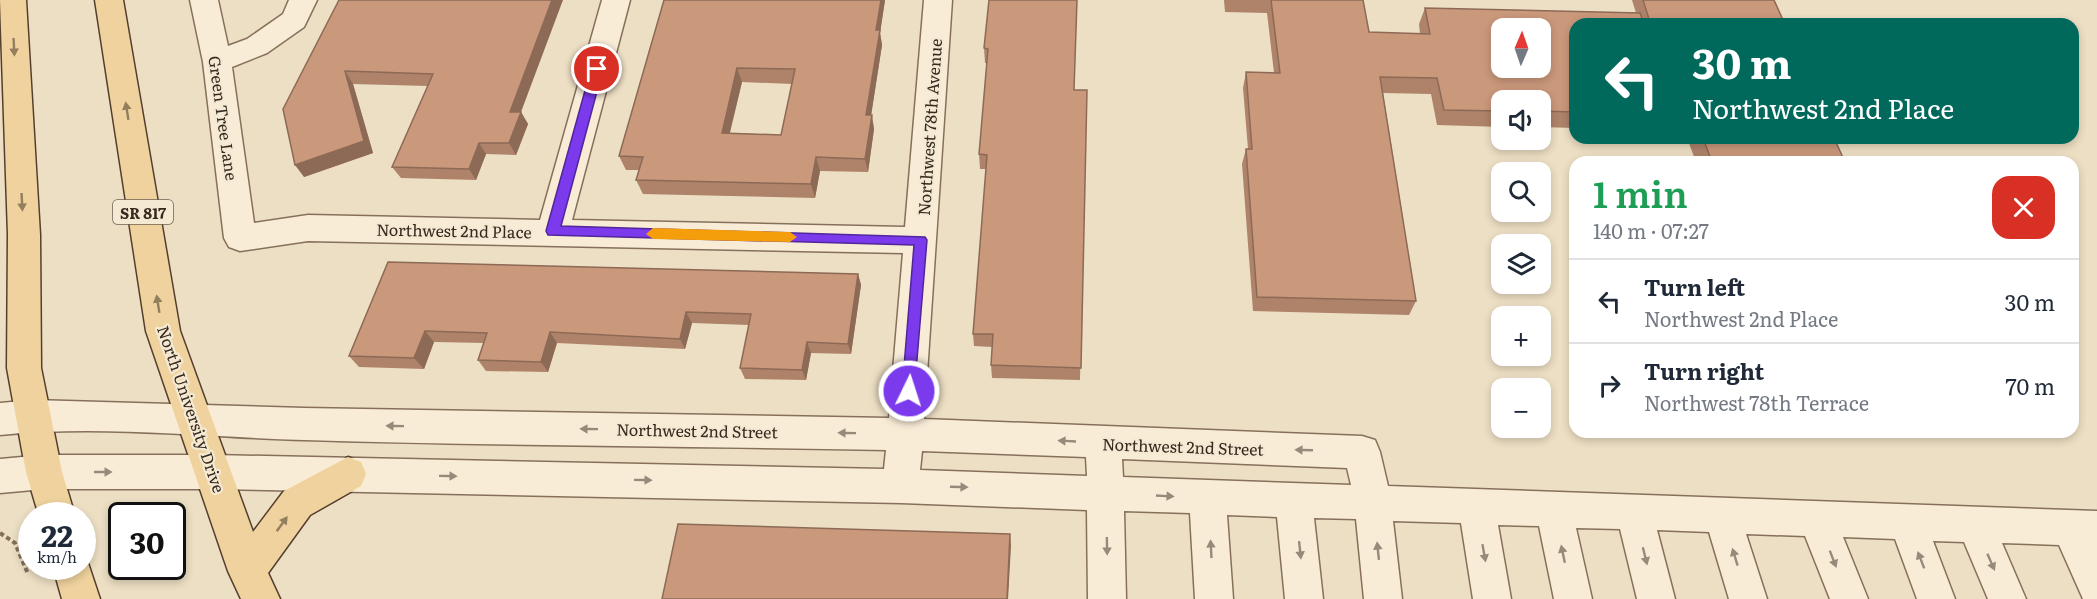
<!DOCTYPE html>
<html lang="en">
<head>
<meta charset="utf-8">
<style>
  body { margin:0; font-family:Literata,serif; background:#f6f6f7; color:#1f2937; height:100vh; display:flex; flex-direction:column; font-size:22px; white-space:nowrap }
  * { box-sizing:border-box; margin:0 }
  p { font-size:20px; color:#747a83 }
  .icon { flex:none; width:33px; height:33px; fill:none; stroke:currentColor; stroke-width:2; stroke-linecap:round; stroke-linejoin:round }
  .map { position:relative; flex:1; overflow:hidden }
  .sheet { position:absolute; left:1569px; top:156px; width:510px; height:282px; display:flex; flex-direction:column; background:#fff; border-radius:18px; box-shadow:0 3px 9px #0003 }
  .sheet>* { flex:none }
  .top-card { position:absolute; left:1569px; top:18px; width:510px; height:126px; border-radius:18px; box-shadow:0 3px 9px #0003; background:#00695c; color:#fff; overflow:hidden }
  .needle { width:39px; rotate:2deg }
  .buttons { position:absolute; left:1491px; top:18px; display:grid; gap:12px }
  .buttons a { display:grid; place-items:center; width:60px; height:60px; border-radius:12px; background:#fff; box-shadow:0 3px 9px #0003; font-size:30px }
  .speed { position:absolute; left:18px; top:502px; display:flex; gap:12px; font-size:30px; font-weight:700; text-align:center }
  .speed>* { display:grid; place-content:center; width:78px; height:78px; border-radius:50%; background:#fff; box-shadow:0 3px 9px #0003; line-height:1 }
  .speed small { font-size:15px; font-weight:400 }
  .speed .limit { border:3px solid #111; border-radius:9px; background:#fff; color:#111 }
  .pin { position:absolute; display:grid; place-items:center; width:51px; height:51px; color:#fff; margin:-26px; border:3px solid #fff; border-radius:50%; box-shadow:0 2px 6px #0007 }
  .me { position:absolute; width:66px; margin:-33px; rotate:4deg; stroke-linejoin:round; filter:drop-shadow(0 0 4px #0008) }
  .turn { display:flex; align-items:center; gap:21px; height:126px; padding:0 24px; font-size:27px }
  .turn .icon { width:78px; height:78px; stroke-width:2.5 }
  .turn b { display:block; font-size:42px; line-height:51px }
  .round { display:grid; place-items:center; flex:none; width:63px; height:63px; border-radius:18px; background:#f6f6f7 }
  .headline { display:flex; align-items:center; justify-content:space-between; height:102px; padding:0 24px }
  h1 { font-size:36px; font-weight:600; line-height:45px; color:#1e9e55 }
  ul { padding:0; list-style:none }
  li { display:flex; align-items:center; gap:18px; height:84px; padding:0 24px; border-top:2px solid #e0e1e3 }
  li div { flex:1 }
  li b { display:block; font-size:22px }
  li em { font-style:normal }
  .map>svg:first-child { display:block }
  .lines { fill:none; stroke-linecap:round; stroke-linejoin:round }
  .minor-casing { stroke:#86705b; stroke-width:3 }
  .major-casing { stroke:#543f2f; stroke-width:3 }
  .path { stroke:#86705b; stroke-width:4; stroke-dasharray:4.5 3; stroke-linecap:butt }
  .minor { fill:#f8ecd7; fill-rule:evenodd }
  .major { fill:#efd29d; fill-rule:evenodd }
  .wall { fill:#ae836a; fill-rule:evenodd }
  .shaded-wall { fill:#8d6a56 }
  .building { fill:#ca987b; stroke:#8d6a56; stroke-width:1.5; fill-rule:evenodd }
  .oneway { fill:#937e5e }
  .oneway2 { fill:#988a7a }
  .route { fill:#7c3aed; stroke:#51269a; stroke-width:1.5 }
  .slow { fill:#f59e0b }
  .labels { text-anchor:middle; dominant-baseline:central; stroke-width:4.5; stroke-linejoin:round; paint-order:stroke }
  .shield { fill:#f4e9d3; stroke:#706354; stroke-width:1.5 }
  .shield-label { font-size:15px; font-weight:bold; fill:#37291e }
  .street-label { font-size:16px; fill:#37291e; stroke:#f4e9d3 }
</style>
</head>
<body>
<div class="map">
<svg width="2097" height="599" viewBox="0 0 2097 599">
  <rect width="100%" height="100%" fill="#eddfc4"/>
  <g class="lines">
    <g class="minor-casing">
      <path id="minor" d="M190 0H218L228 46 247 39 283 14 289 0H317L304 27 267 53 232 67 254 223 308 215 540 220 602 0H630L572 220 905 227 924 0H952L924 419 1362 436 1375 440 1380 452 1388 486 2097 511V599H2083L2059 545 2002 543 2026 599H1988L1964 542 1933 541 1955 599H1917L1895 539 1843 537 1868 599H1830L1805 536 1746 534 1767 599H1729L1709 532 1657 530 1675 599H1637L1620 529 1576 528 1592 599H1554L1539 526 1498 525 1511 599H1473L1461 523 1393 521 1402 599H1364L1356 519 1314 518 1323 599H1285L1277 517 1227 515 1233 599H1195L1190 513 1124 511 1126 599H1088L1087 510 901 503 214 489H44L0 493V459L44 455H214L884 469 886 450C692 446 498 446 304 440 203 437 101 425 0 435V403L33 400 304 408 889 418 903 253 308 241 240 251 229 247 224 238 203 62ZM922 451 1086 457 1087 476 920 470ZM1122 459 1347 468 1351 485 1123 477Z"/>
    </g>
    <g class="major-casing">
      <g id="major">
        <polygon points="0,0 26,0 40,235 41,368 62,472 75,516 39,516 26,472 7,368 8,235"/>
        <polygon points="95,0 123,0 180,331 253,532 284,491 348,457 361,462 366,474 361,486 310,515 268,573 280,599 241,599 228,571 146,331"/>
        <polygon points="82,553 85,554 100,599 62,599 53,567 82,567"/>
      </g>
    </g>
    <polyline class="path" points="0,533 15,543 28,574"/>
    <use href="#minor" class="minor"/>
    <use href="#major" class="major"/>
  </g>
  <g class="wall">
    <polygon points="339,0 521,112 528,124 516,155 486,154 476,180 401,178 392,167 428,86 353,84 373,153 304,177"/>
    <path d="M664 0H885L880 33 882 45 871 115 874 129 868 172 820 171 815 198 643 194 636 180 639 170H626L619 156ZM742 82 792 84 781 135 730 133Z"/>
    <polygon points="989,0 1074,90 1087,90 1080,380 992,378 991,365 992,347 974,346 973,334 986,169 980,169 979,154 987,63 985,63 984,48"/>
    <polygon points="1224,0 1363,0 1369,32 1420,34 1419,24 1425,8 1636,13 1632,0 1774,0 1783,20 1780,24 1575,24 1575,128 1540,127 1540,100 1502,100 1502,127 1437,125 1431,94 1383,93 1416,301 1409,315 1253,311 1242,164 1246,149 1248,149 1243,88 1246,72 1274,73 1267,13 1225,12"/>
    <polygon points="1687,138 1834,138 1845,162 1696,162"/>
    <polygon points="388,262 858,274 861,285 851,354 811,353 806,380 745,379 740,368 749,325 692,323 685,349 557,343 548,372 486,371 478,360 484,343 434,342 424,369 359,367 349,356"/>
  </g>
  <g class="shaded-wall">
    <polygon points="552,0 563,0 521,112 528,124 516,155 509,143 510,112"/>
    <polygon points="881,0 885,0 880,33 882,45 869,129 866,115 876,30"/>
    <polygon points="737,68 742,82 726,147 722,133"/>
    <polygon points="345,71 353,84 373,153 304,177 295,165"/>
    <polygon points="872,115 874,129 868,172 865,159"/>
    <polygon points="479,143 486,154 476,180 469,169"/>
    <polygon points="816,157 820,171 815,198 811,184"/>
    <polygon points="858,274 861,285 851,354 848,344"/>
    <polygon points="686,312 692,323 685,349 680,339"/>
    <polygon points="425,331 434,342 424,369 414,358"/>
    <polygon points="550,332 557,343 548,372 541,362"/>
    <polygon points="807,342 811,353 806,380 802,370"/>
    <polygon points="1010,534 1011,546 1008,599 1007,599"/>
  </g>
  <g class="building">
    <polygon points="339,0 552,0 510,112 521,112 509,143 479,143 469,169 392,167 433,74 345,71 364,141 295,165 283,109"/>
    <path d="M664 0H881L876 30H880L866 115H872L865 159 816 157 811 184 636 180 643 157 619 156ZM737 68 795 69 781 135 722 133Z"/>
    <polygon points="989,0 1077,0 1074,90 1087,90 1081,368 991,365 993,334 973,334 987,155 979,154 988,49 984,48"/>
    <path d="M1271 0H1363L1369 32 1430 34 1425 8 1640 13 1644 24H1575V112L1540 111V100H1502V111L1444 110 1437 78 1380 77 1416 301 1257 297 1246 149H1252L1246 72 1280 73ZM1502 28H1540V68H1502Z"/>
    <polygon points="1643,0 1774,0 1783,20 1649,19"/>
    <polygon points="1703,138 1834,138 1845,162 1712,162"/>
    <polygon points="388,262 858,274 848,344 807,342 802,370 740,368 751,314 686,312 680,339 550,332 541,362 478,360 487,333 425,331 414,358 349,356"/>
    <polygon points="678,524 1010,534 1007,599 662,599"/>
  </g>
  <defs><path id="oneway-solid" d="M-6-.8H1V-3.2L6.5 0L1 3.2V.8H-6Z" transform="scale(1.5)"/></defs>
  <g class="oneway">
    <use href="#oneway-solid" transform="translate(14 47) rotate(87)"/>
    <use href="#oneway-solid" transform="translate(127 111) rotate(-99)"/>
    <use href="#oneway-solid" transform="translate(22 202) rotate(87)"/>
    <use href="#oneway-solid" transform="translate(158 304) rotate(-99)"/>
    <use href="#oneway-solid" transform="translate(282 524) rotate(-54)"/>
  </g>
  <g class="oneway2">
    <use href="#oneway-solid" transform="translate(395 426) rotate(-179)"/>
    <use href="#oneway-solid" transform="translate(589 429) rotate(-179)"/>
    <use href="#oneway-solid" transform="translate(847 433) rotate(-179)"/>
    <use href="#oneway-solid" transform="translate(1067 441) rotate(-177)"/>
    <use href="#oneway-solid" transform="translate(1304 450) rotate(-178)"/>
    <use href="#oneway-solid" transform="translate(103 472)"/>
    <use href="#oneway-solid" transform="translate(448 476) rotate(1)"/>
    <use href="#oneway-solid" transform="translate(643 480) rotate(1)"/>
    <use href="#oneway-solid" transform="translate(959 487) rotate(2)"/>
    <use href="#oneway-solid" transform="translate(1165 496) rotate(3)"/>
    <use href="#oneway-solid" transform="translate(1107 546) rotate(89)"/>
    <use href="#oneway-solid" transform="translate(1211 549) rotate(-93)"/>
    <use href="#oneway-solid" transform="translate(1300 550) rotate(84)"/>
    <use href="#oneway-solid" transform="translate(1378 551) rotate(-96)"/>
    <use href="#oneway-solid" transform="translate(1484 553) rotate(80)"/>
    <use href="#oneway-solid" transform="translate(1563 554) rotate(-102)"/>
    <use href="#oneway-solid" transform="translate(1645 556) rotate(76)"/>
    <use href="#oneway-solid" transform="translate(1735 557) rotate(-107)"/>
    <use href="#oneway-solid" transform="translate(1833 559) rotate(69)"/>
    <use href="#oneway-solid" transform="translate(1921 560) rotate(-111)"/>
    <use href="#oneway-solid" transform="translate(1991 562) rotate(66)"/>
  </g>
  <polygon class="route" points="597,65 603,69 561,226 925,237 927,240 914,395 909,397 904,395 902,391 914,245 548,235 546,231 591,69"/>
  <polygon class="slow" points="653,228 790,232 797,237 790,242 653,239 646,234"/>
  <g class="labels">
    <rect class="shield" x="113" y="200" width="60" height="24" rx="4.5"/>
    <g class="shield-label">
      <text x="143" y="212">SR 817</text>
    </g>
    <g class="street-label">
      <text transform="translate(224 118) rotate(82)">Green Tree Lane</text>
      <text transform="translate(929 127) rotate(-86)">Northwest 78th Avenue</text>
      <text transform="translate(454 230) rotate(1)">Northwest 2nd Place</text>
      <text transform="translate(192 409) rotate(71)">North University Drive</text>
      <text transform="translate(697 430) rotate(1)">Northwest 2nd Street</text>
      <text transform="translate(1183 446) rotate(2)">Northwest 2nd Street</text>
    </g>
  </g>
</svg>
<div class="buttons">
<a><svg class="needle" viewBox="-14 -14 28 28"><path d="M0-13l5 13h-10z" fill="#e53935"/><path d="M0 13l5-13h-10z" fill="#747a83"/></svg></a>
<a><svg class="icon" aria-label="sound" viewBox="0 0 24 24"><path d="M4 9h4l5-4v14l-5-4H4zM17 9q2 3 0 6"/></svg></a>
<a><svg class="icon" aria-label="search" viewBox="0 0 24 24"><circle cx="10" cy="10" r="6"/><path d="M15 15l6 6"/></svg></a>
<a><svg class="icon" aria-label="layers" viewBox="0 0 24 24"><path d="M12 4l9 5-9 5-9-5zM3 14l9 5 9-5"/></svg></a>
<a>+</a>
<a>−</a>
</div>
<div class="speed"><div>22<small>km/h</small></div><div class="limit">30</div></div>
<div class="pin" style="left:597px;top:69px;background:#d93025"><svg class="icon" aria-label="arrive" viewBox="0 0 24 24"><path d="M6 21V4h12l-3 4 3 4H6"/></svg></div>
<svg class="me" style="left:909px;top:391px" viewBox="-20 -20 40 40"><circle r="17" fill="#7c3aed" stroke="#fff" stroke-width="3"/><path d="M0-11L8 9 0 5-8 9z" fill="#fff"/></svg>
<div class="top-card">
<div class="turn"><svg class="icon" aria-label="left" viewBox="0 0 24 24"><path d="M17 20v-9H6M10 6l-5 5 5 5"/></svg><div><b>30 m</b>Northwest 2nd Place</div></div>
</div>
<section class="sheet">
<div class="headline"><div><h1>1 min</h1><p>140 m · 07:27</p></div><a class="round" style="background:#d93025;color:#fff"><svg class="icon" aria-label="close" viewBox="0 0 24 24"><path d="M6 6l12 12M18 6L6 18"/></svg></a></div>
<ul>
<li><svg class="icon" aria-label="left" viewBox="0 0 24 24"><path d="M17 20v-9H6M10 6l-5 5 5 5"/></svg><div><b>Turn left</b><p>Northwest 2nd Place</p></div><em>30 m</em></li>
<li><svg class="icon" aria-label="right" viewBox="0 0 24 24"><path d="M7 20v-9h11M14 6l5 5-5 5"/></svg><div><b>Turn right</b><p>Northwest 78th Terrace</p></div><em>70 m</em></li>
</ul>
</section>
</div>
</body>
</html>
